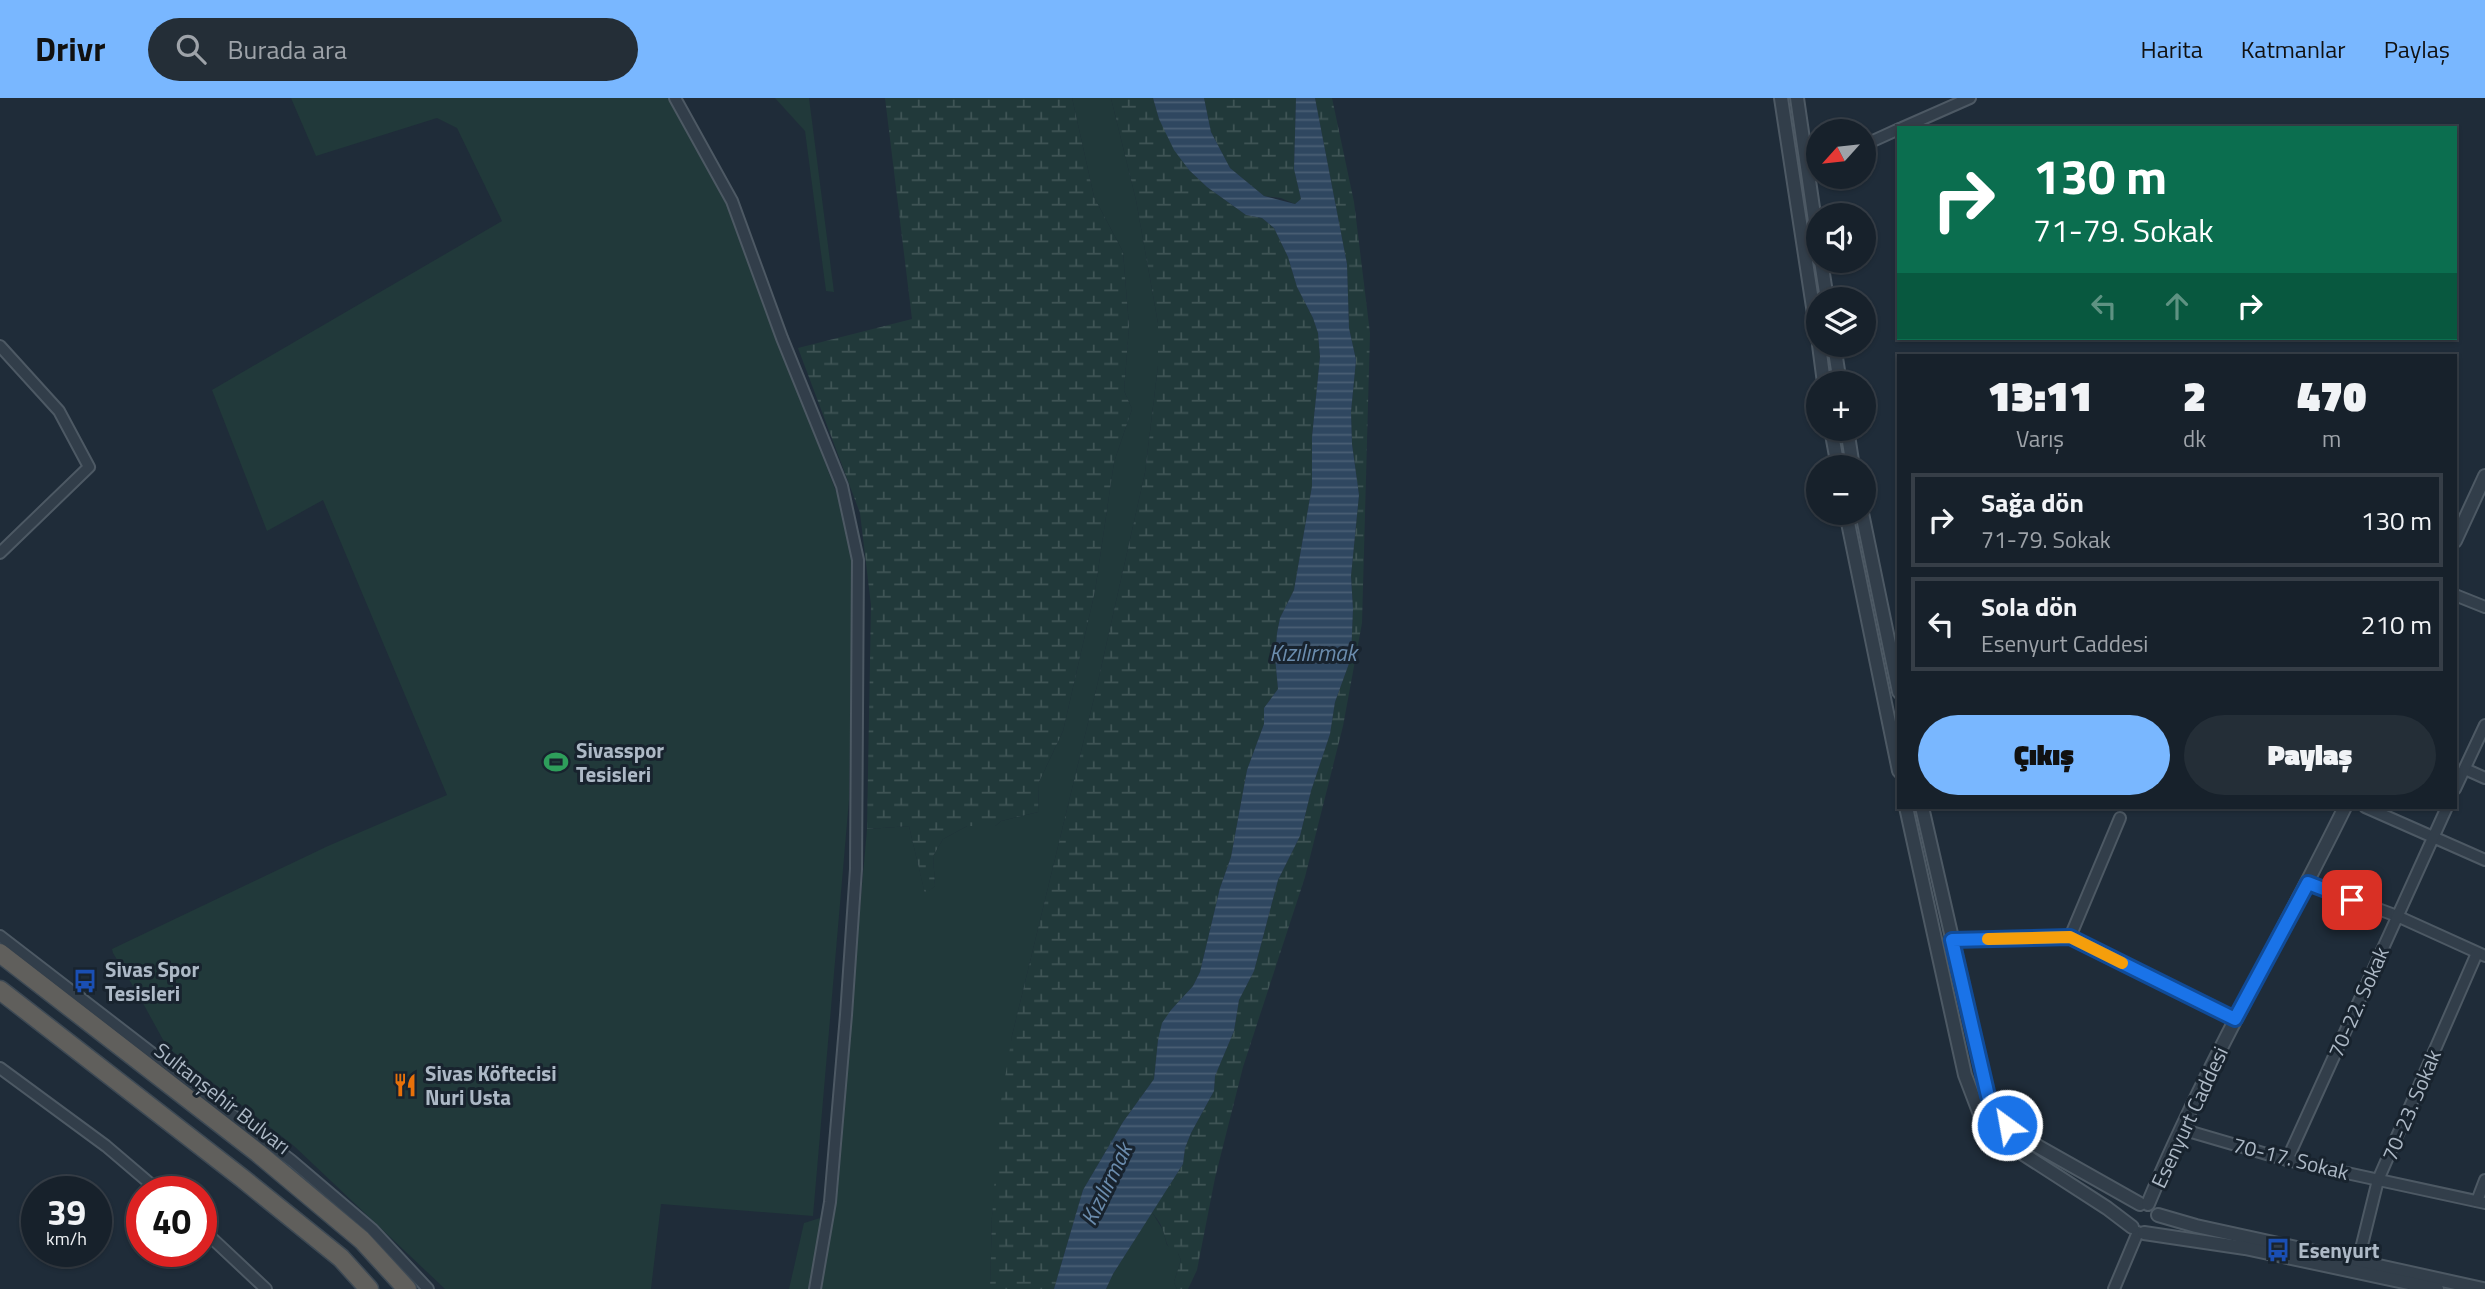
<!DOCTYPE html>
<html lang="tr">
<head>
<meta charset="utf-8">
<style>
  body { margin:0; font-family:"Titillium Web",sans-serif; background:#242e37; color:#f1f3f6; height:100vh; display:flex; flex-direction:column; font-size:26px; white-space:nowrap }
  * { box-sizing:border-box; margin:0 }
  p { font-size:23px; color:#9ea3a9 }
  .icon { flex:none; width:38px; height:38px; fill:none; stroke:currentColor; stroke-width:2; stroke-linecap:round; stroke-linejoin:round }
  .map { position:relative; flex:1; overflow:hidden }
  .drawer { position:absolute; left:1897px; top:256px; width:560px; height:455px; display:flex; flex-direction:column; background:#17212b; border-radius:0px; box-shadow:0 2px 5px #0004,0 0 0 2px #363e47 }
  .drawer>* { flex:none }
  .hud { position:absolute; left:1897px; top:28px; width:560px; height:214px; border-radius:0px; box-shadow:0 2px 5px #0004,0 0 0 2px #363e47; background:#0b6e4f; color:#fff; overflow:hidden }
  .needle { width:46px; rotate:243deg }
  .controls { position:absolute; left:1806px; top:21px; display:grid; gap:14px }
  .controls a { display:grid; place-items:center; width:70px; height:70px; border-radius:50%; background:#17212b; box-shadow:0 2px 5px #0004,0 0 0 2px #363e47; font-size:35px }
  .speed { position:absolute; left:21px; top:1078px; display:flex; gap:14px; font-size:35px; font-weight:700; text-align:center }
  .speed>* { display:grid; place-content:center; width:91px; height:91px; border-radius:50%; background:#17212b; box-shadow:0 2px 5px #0004,0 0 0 2px #363e47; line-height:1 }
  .speed small { font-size:18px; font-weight:400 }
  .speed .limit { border:10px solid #d22; background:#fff; color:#111 }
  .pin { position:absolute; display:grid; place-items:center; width:60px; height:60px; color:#fff; margin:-30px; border-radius:14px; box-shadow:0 4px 10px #0006 }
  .me { position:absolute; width:77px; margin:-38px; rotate:328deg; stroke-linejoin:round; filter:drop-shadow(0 0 5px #0008) }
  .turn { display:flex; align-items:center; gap:24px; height:147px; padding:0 21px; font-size:32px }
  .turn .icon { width:91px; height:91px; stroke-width:2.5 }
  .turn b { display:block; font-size:49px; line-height:60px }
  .lanes { display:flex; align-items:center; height:66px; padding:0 21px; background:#0003; justify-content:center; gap:35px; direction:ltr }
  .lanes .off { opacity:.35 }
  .eta { display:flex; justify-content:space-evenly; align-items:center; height:119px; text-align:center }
  .eta b { font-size:42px; font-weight:800; line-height:49px }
  .button { display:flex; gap:14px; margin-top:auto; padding:14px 21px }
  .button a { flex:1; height:80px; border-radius:42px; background:#79b7ff; color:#111; font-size:28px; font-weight:800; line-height:80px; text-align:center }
  .button a+a { background:#242e37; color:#f1f3f6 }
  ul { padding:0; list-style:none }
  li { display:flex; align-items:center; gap:21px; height:94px; margin:0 14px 10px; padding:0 7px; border:4px solid #363e47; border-radius:0px }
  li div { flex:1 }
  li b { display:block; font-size:26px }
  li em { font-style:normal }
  header { display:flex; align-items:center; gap:42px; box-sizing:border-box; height:98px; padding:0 35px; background:#79b7ff; color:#111 }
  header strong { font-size:33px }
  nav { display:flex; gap:38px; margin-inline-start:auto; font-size:24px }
  .search { width:490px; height:63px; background:#242e37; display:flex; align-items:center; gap:18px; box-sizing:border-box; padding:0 24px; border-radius:38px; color:#9ea3a9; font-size:26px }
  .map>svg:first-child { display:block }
  .green { fill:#21393a }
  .wetland { fill:url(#wetland-marsh) }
  .water { fill:url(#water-rules) }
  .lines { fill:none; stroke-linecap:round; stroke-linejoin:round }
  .minor-casing { stroke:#4d5964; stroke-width:14 }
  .tertiary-casing { stroke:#4d5964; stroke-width:16 }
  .trunk-casing { stroke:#3d4954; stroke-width:21 }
  .minor { stroke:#323e4a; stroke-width:10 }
  .tertiary { stroke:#323e4a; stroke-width:12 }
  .trunk { stroke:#605f5c; stroke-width:18 }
  .route-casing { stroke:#114b97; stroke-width:18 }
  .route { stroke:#1a73e8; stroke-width:12 }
  .slow { stroke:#f59e0b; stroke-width:12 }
  .labels { text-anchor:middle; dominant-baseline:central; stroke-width:6; stroke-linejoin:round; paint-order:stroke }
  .poi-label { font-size:21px; font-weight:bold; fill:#adb9c6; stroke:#18232e; text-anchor:start }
  .street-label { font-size:21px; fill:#adb9c6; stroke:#18232e }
  .water-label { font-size:23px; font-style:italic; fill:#6b8cad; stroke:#18232e }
</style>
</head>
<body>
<header>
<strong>Drivr</strong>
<div class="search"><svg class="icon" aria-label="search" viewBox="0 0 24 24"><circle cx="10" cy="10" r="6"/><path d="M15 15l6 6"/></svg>Burada ara</div>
<nav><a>Harita</a><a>Katmanlar</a><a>Paylaş</a></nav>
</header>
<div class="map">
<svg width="2485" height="1191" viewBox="0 0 2485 1191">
  <defs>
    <pattern id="wetland-marsh" width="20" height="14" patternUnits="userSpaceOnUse" patternTransform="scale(1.75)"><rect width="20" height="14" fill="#21393a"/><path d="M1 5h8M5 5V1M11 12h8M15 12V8" fill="none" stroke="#3f5455"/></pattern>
    <pattern id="water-rules" width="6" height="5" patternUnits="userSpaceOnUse" patternTransform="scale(1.75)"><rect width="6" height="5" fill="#2f4760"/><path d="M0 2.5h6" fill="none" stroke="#4a5f75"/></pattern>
  </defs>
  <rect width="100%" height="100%" fill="#1f2c39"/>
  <g class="green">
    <polygon points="291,0 668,0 726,102 843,412 853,466 849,702 813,1118 661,1106 651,1191 445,1191 294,1048 167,949 139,898 113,855 112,851 328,748 447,697 323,402 267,433 212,292 502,123 457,30 437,20 316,58"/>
    <polygon points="775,0 809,0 834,194 826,193 805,33"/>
    <polygon points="1072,0 1111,0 1136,102 1158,225 1158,268 1145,375 1097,588 1012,938 992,1119 990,1191 789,1191 804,1125 833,1116 867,731 909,728 925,795 935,788 933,758 943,741 967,728 995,728 1001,723 1038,714 1039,684 1063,633 1095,493 1114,364 1132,311 1124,293 1129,228 1123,154 1094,99"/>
    <polygon points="1152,1114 1163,1132 1167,1147 1178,1155 1181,1162 1174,1184 1177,1191 1106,1191 1113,1176"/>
  </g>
  <g class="wetland">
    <polygon points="885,0 1072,0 1094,99 1123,154 1129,228 1124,293 1132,311 1114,364 1095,493 1063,633 1039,684 1038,714 1001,723 995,728 967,728 943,741 933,758 935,788 925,796 909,728 867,731 871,507 860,415 798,250 912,221"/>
    <polygon points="1111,0 1153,0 1159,21 1189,72 1207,89 1246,117 1262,120 1274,130 1288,159 1297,189 1313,220 1318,235 1320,259 1312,339 1312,388 1294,492 1280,520 1277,535 1275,559 1278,591 1264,610 1264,626 1247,672 1231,759 1220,790 1200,874 1193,888 1171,912 1158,942 1154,981 1123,1024 1083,1092 1054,1191 990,1191 992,1119 1000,1009 1012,938 1097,588 1145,375 1158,268 1158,225 1136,102"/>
    <polygon points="1204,0 1296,0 1294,71 1301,101 1295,106 1281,100 1264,98 1230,70 1211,34"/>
    <path d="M1315 0H1332L1354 104 1370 235 1362 525 1343 628 1305 779 1243 969 1215 1080 1197 1172 1188 1191H1177L1174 1184 1181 1162 1178 1155C1165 1151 1167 1142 1162 1130 1160 1124 1156 1120 1152 1114L1183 1066 1185 1050 1191 1035 1214 993 1215 978 1234 933 1239 902 1254 873 1278 782 1300 738 1311 693 1330 636 1335 604 1351 560 1353 511 1351 478 1359 397 1352 346 1351 314 1356 262 1349 230 1347 166Z"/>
  </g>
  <polygon class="water" points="1153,0 1204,0 1211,34 1230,70 1264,98 1295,106 1301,101 1294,71 1296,0 1315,0 1347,166 1349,230 1356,262 1351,314 1352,346 1359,397 1351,478 1353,511 1351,560 1335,604 1330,636 1311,693 1300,738 1278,782 1254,873 1239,902 1234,933 1215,978 1214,993 1191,1035 1185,1050 1183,1066 1113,1176 1106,1191 1054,1191 1083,1092 1123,1024 1154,981 1158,942 1162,925 1171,912 1193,888 1200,874 1220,790 1231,759 1247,672 1264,626 1264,610 1278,591 1275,559 1277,535 1280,520 1294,492 1312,388 1312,339 1320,259 1318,235 1313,220 1297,189 1288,159 1274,130 1262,120 1246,117 1207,89 1189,72 1174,52 1159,21"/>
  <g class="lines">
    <g class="minor-casing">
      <g id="minor">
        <polyline points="675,0 732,103 782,240 842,388 858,462 856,771 846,917 830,1104 815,1191"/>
        <polyline points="1902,30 1970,0"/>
        <polyline points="1864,47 1899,31"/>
        <polyline points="0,248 59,313 89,369 0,455"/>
        <polyline points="2455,497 2485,509"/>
        <polyline points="2465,671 2485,680"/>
        <polyline points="2455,691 2485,627"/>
        <polyline points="2365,709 2485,762"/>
        <polyline points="2308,785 2397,818 2485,858"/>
        <polyline points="0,838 292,1063 372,1131 428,1191"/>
        <polyline points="2070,839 2120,720"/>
        <polyline points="1952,842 2070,839 2235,921"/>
        <polyline points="0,970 106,1048 160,1094"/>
        <polyline points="2181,1031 2287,1062 2485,1105"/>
        <polyline points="2287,1062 2447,709"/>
        <polyline points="2477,1103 2485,1082"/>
        <polyline points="201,1130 266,1191"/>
        <polyline points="2358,1163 2378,1082 2477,855"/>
        <polyline points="2114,1191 2138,1134"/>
      </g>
    </g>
    <g class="tertiary-casing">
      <g id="tertiary">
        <polyline points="1781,0 1818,242"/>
        <polyline points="1797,0 1818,144"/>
        <polyline points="1821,163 1827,201"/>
        <polyline points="1819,247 1824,285"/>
        <polyline points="1834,247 1840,285"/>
        <polyline points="1831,331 1838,369"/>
        <polyline points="1847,331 1853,369"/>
        <polyline points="1846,415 1899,673"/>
        <polyline points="1862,415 1899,594"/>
        <polyline points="2455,443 2485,378"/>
        <polyline points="1906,709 1965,977 1981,1019 1993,1033 2011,1048 2107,1110 2132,1129"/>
        <polyline points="1922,709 1988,997 2007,1027 2039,1049 2140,1106"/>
        <path d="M2148 1106C2205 969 2280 842 2345 709"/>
        <polyline points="2158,1117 2196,1128 2483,1191"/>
        <polyline points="2144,1135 2245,1150 2437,1191"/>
      </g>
    </g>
    <g class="trunk-casing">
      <g id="trunk">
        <polyline points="0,855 258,1055 362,1142 407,1191"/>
        <polyline points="0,892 242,1080 341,1160 369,1191"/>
      </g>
    </g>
    <use href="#minor" class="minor"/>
    <use href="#tertiary" class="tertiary"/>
    <use href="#trunk" class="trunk"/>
  </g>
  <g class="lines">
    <g class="route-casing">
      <polyline id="route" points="2007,1027 1988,998 1952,842 2070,839 2235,921 2308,785 2352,802"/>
    </g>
    <use href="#route" class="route"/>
    <polyline class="slow" points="1988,841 2070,839 2122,865"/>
  </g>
  <defs>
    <g id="stadium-bare" transform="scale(1.89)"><path d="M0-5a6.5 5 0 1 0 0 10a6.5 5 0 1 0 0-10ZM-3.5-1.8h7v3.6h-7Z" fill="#2e9e5b" stroke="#18232e" stroke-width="2.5" paint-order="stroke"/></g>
    <g id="bus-bare" transform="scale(1.89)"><path d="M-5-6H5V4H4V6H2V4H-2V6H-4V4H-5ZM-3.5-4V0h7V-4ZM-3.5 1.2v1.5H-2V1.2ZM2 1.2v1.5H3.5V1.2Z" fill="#1a4fb4" stroke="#18232e" stroke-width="2.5" paint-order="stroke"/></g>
    <g id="restaurant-bare" transform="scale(1.89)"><path d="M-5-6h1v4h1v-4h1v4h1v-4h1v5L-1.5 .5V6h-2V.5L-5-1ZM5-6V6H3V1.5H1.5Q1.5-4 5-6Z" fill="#e8710a" stroke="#18232e" stroke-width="2.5" paint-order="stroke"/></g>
  </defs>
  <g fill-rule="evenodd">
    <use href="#stadium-bare" x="556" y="664"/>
    <use href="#bus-bare" x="85" y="883"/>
    <use href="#restaurant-bare" x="405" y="987"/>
    <use href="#bus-bare" x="2278" y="1152"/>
  </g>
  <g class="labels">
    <g class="poi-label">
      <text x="576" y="652">Sivasspor<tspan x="576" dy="24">Tesisleri</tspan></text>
      <text x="105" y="871">Sivas Spor<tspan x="105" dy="24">Tesisleri</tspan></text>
      <text x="425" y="975">Sivas Köftecisi<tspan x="425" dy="24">Nuri Usta</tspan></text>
      <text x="2298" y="1152">Esenyurt</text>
    </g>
    <g class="street-label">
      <text transform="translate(2358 904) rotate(-66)">70-22. Sokak</text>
      <text transform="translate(223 1000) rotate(38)">Sultanşehir Bulvarı</text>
      <text transform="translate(2411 1007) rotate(-67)">70-23. Sokak</text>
      <text transform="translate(2189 1019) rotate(-65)">Esenyurt Caddesi</text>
      <text transform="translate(2291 1060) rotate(14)">70-17. Sokak</text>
    </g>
    <g class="water-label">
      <text x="1313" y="554">Kızılırmak</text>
      <text transform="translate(1106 1086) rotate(-64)">Kızılırmak</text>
    </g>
  </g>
</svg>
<div class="controls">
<a><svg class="needle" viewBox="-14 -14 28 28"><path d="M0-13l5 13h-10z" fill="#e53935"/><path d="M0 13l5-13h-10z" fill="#9ea3a9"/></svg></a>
<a><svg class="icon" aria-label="sound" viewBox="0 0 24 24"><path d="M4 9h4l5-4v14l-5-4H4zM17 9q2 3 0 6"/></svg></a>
<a><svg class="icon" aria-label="layers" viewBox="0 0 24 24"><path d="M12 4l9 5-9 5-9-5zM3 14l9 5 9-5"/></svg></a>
<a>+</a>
<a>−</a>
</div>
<div class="speed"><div>39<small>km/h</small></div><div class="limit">40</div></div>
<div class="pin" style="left:2352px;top:802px;background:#d93025"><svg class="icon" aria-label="arrive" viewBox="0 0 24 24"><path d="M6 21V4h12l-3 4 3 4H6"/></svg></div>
<svg class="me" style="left:2007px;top:1027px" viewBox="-20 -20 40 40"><circle r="17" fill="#1a73e8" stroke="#fff" stroke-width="3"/><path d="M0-11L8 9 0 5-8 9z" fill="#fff"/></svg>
<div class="hud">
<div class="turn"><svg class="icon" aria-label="right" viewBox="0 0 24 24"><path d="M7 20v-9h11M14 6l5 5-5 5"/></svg><div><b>130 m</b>71-79. Sokak</div></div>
<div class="lanes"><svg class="icon off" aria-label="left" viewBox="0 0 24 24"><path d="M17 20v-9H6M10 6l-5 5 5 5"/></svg><svg class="icon off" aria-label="ahead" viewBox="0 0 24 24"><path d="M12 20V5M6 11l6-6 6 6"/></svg><svg class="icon" aria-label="right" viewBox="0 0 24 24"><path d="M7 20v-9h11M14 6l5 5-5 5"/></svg></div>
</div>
<section class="drawer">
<div class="eta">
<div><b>13:11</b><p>Varış</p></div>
<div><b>2</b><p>dk</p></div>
<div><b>470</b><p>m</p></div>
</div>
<ul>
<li><svg class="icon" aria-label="right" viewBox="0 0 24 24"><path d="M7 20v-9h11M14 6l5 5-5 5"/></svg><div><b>Sağa dön</b><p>71-79. Sokak</p></div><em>130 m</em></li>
<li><svg class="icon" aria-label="left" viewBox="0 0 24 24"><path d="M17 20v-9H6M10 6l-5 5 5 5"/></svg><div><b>Sola dön</b><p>Esenyurt Caddesi</p></div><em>210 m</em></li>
</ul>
<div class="button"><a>Çıkış</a><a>Paylaş</a></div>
</section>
</div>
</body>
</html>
